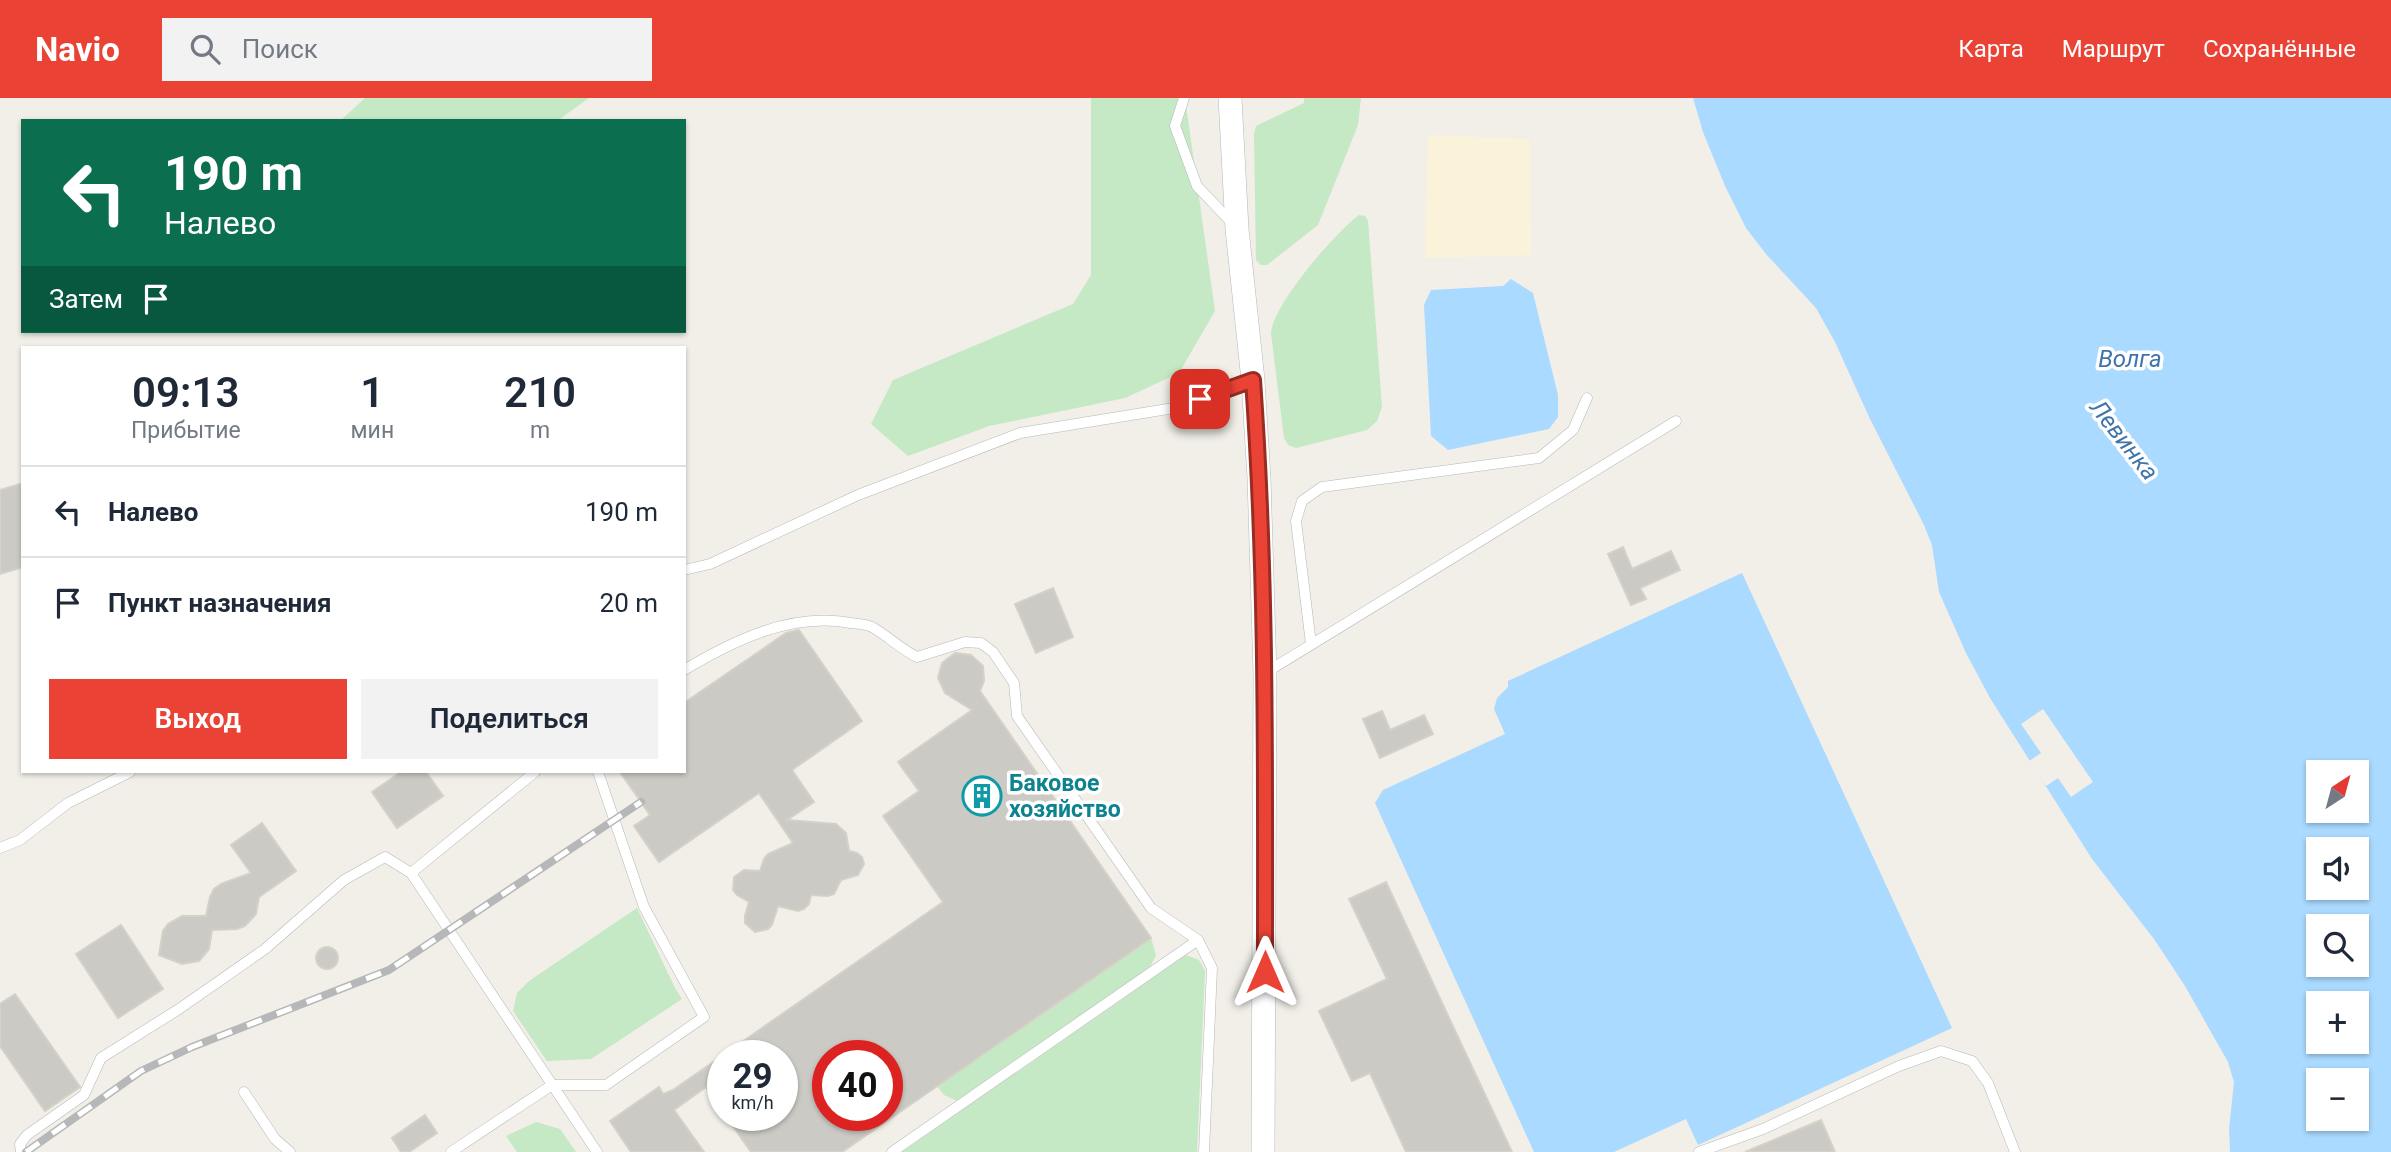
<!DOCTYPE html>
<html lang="ru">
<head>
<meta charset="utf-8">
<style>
  body { margin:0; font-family:Roboto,sans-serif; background:#f2f2f3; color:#1f2937; height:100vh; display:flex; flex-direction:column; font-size:26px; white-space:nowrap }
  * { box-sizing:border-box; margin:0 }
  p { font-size:23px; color:#747a83 }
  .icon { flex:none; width:38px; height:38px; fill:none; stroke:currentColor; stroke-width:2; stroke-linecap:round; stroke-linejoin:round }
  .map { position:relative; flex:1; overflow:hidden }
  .sheet { position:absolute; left:21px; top:248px; width:665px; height:427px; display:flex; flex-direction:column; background:#fff; border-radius:0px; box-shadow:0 2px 5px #0004 }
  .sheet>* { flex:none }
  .hud { position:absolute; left:21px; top:21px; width:665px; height:214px; border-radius:0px; box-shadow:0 2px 5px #0004; background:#0b6e4f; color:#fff; overflow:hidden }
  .needle { width:46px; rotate:36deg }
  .tools { position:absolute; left:2306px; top:662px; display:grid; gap:14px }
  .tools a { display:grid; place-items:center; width:63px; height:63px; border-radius:0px; background:#fff; box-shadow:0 2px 5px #0004; font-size:35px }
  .speed { position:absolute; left:707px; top:942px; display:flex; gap:14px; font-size:35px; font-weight:700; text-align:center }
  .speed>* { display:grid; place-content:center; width:91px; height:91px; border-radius:50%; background:#fff; box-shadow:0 2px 5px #0004; line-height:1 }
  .speed small { font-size:18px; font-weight:400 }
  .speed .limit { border:10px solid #d22; background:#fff; color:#111 }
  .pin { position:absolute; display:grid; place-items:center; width:60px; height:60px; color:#fff; margin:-30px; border-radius:14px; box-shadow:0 4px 10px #0006 }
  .me { position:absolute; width:77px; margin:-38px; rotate:0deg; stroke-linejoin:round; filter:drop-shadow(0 0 5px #0008) }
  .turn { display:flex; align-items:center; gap:24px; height:147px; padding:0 28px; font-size:32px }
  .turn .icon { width:91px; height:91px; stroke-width:2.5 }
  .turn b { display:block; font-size:49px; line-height:60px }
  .then { display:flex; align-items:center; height:66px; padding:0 28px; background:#0003; gap:14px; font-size:26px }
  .eta { display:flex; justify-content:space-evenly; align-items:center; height:119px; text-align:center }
  .eta b { font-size:42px; font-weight:600; line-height:49px }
  .action { display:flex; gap:14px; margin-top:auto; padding:14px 28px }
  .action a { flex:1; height:80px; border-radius:0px; background:#ea4335; color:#fff; font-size:28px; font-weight:600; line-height:80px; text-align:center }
  .action a+a { background:#f2f2f3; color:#1f2937 }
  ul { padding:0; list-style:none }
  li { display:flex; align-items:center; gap:21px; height:91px; padding:0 28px; border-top:2px solid #e0e1e3 }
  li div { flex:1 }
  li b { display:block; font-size:26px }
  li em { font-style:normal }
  header { display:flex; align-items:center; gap:42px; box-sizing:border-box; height:98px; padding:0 35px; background:#ea4335; color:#fff }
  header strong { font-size:33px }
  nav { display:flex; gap:38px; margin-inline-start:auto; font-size:24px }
  .search { width:490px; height:63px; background:#f2f2f3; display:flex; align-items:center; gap:18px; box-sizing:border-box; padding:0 24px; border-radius:0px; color:#747a83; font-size:26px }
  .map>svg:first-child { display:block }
  .green { fill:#c5e8c5 }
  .sand { fill:#fbf3d9 }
  .water { fill:#aadaff; fill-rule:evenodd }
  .pier { fill:#f1efe8 }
  .building { fill:#cccac5; stroke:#d6d1c6; stroke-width:2; fill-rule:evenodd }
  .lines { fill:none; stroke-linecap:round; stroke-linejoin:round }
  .service-casing { stroke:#b5b8bc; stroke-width:11 }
  .tertiary-casing { stroke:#b5b8bc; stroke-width:24 }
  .service { stroke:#fff; stroke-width:10 }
  .tertiary { stroke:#fff; stroke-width:23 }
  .rail-casing { stroke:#b6b7b8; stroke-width:8 }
  .rail { stroke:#fff; stroke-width:5; stroke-dasharray:16; stroke-linecap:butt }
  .route-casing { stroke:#982c22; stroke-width:18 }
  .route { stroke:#ea4335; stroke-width:12 }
  .labels { text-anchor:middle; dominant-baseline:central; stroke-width:7; stroke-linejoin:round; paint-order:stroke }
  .culture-label { font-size:23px; font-weight:bold; fill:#0d838f; stroke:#fff; text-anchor:start }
  .water-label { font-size:24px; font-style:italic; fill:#4174aa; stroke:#fff }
</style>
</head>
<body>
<header>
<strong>Navio</strong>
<div class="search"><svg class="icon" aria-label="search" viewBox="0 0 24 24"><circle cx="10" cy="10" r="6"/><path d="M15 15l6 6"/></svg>Поиск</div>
<nav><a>Карта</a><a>Маршрут</a><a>Сохранённые</a></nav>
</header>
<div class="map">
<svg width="2391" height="1054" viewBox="0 0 2391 1054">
  <rect width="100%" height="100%" fill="#f1efe8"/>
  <g class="green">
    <polygon points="365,0 589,0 557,23 340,23"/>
    <polygon points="1091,0 1185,0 1215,213 1179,275 1125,300 989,328 908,358 871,326 893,282 1073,206 1091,177"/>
    <polygon points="1304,0 1361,0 1358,27 1318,127 1267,167 1261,167 1256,162 1254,36 1256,28 1304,5"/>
    <path d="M1359 117 1365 118 1368 123 1382 309 1377 323 1367 332 1296 350 1288 347 1284 340 1271 235C1273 206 1335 135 1359 117Z"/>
    <polygon points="637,810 675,890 682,901 591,961 547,963 513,913 517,895 529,883"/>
    <polygon points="1151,840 1156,857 1150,869 957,1003 944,997 937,988"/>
    <polygon points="1186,857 1199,862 1205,873 1197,1054 902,1054"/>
    <polygon points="536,1024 560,1031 576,1054 517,1054 506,1038"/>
  </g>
  <polygon class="sand" points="1428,37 1529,41 1531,157 1425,160"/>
  <g class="water">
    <path d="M1693 0H2391V1054H2230L2229 1031 2234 984 2228 964 2185 888 2154 841 2092 761 1990 600 1966 555 1939 494 1932 447 1924 427 1870 321 1835 244 1816 210 1766 156 1746 130 1725 88 1703 34ZM2319 674H2357V712H2319ZM2319 751H2357V789H2319ZM2319 828H2357V866H2319ZM2319 905H2357V943H2319ZM2319 982H2357V1020H2319Z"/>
    <polygon points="1511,181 1533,195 1558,297 1558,319 1549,331 1448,352 1431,338 1424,207 1431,192 1503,188"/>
    <polygon points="1742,475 1952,930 1698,1047 1686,1021 1614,1054 1534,1054 1375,705 1383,692 1505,636 1494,611 1497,600 1508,589 1508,583"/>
  </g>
  <polygon class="pier" points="2043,611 2093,684 2071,699 2058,680 2046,688 2029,663 2041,655 2021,626"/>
  <g class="building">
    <polygon points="23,385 23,469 0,476 0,392"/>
    <polygon points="1623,449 1632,471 1671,453 1680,472 1640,490 1646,501 1631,507 1608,456"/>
    <polygon points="1053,490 1073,539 1036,555 1015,506"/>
    <polygon points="799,532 862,623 792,672 814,704 787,722 836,726 846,735 849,753 857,755 862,759 864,766 858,777 841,782 834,796 828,798 811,797 809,806 804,811 798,813 778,808 772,827 768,831 755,834 745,825 745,818 749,804 737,797 733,792 734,779 744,772 760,773 764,761 768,756 793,745 759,695 659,764 634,728 650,717 620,674 684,674 684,605 786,535"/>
    <path d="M955 555 971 557 983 568 984 583 980 593 1151 840 842 1054H751L725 1017H782V957H723V1013L706 989 674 1012 704 1054H631L610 1023 659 989 663 996 673 992 943 804 883 718 919 693 898 664 972 612 945 595 938 580 942 565ZM828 957H887V1017H828Z"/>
    <polygon points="1382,613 1390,632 1424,617 1433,636 1380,660 1363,621"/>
    <polygon points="401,674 426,674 443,698 397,730 372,694"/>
    <polygon points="262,725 296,773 259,799 256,816 245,828 237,831 212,832 209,851 199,863 182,866 159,857 163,833 168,826 182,818 206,818 210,799 214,791 221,786 251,775 231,747"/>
    <polygon points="1386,784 1457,937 1512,1054 1406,1054 1370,975 1352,983 1319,913 1387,881 1349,801"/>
    <polygon points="121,827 163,891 118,920 76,856"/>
    <circle cx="327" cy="860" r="11"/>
    <polygon points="15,896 80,989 45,1013 0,948 0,906"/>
    <polygon points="425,1017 437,1035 409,1054 401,1054 392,1040"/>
    <polygon points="1821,1022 1835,1054 1745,1054"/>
  </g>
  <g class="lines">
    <g class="service-casing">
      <g id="service">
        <polyline points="1184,0 1175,28 1197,88 1234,127"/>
        <polyline points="684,472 710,466 858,397 1020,335 1174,310 1251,282"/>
        <polyline points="1311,546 1296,423 1302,403 1322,389 1539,360 1573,332 1587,300"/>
        <path d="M684 572C734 542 792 514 851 525 858 526 866 526 872 529 888 538 899 550 917 559L965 544 981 545 993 554 1014 585 1017 618 1151 810 1198 842 1212 870 1204 1054"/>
        <polyline points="1265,575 1676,323"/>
        <polyline points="0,750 20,742 68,705 130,674"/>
        <polyline points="411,775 535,674"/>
        <polyline points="244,994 275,1041 290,1054"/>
        <polyline points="21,1054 20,1046 27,1037 84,997 101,960 179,911 265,851 344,782 385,759 411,775 597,1054"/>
        <polyline points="451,1054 552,987 606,987 704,919 644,809 598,674"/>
        <polyline points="892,1054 1198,842"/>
        <polyline points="1699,1054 1763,1031 1899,968 1941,953 1972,963 1988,985 2015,1054"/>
      </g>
    </g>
    <g class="tertiary-casing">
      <polyline id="tertiary" points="1230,0 1237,131 1253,282 1259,380 1265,576 1263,1054"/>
    </g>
    <use href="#service" class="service"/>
    <use href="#tertiary" class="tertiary"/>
    <g class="rail-casing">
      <polyline id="rail" points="26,1054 141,973 192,949 389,872 641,704"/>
    </g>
    <use href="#rail" class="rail"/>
  </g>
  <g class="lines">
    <g class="route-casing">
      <path id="route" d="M1200 301 1253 282C1267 479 1265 677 1265 874"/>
    </g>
    <use href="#route" class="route"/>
  </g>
  <defs>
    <g id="building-ring" transform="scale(2.0125)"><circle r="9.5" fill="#fff" stroke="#0f9aa8" stroke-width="1.5"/><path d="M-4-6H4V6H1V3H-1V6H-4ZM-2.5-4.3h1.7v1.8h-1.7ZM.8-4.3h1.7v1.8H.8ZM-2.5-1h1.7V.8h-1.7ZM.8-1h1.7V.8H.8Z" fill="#0f9aa8"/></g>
  </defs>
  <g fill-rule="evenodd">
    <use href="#building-ring" x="982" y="698"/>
  </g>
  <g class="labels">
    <g class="culture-label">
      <text x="1009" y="685">Баковое<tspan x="1009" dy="26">хозяйство</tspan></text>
    </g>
    <g class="water-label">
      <text x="2130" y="261">Волга</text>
      <text transform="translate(2124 342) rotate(52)">Левинка</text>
    </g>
  </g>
</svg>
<div class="tools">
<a><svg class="needle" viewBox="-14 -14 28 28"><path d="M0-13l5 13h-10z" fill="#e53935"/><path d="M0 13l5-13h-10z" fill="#747a83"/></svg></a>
<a><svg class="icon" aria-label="sound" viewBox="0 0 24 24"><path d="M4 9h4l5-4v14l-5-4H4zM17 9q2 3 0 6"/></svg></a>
<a><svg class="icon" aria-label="search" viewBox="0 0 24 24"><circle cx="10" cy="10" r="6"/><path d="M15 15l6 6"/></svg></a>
<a>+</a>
<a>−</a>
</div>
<div class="speed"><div>29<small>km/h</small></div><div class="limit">40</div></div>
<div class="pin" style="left:1200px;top:301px;background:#d93025"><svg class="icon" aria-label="arrive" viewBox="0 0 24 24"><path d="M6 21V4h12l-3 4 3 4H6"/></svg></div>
<svg class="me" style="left:1265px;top:874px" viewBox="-20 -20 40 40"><path d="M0-17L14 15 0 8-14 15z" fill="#ea4335" stroke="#fff" stroke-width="4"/></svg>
<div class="hud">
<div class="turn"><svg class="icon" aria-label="left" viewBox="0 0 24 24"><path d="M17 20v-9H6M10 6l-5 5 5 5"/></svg><div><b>190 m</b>Налево</div></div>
<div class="then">Затем<svg class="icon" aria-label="arrive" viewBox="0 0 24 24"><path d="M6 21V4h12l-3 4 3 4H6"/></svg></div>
</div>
<section class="sheet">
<div class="eta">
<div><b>09:13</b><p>Прибытие</p></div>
<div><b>1</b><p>мин</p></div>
<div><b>210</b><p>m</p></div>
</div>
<ul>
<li><svg class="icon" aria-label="left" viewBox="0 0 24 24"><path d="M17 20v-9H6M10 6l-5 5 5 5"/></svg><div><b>Налево</b></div><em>190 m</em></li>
<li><svg class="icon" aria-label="arrive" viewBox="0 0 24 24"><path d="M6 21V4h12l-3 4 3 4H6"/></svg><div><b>Пункт назначения</b></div><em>20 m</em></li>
</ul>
<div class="action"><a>Выход</a><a>Поделиться</a></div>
</section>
</div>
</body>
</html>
